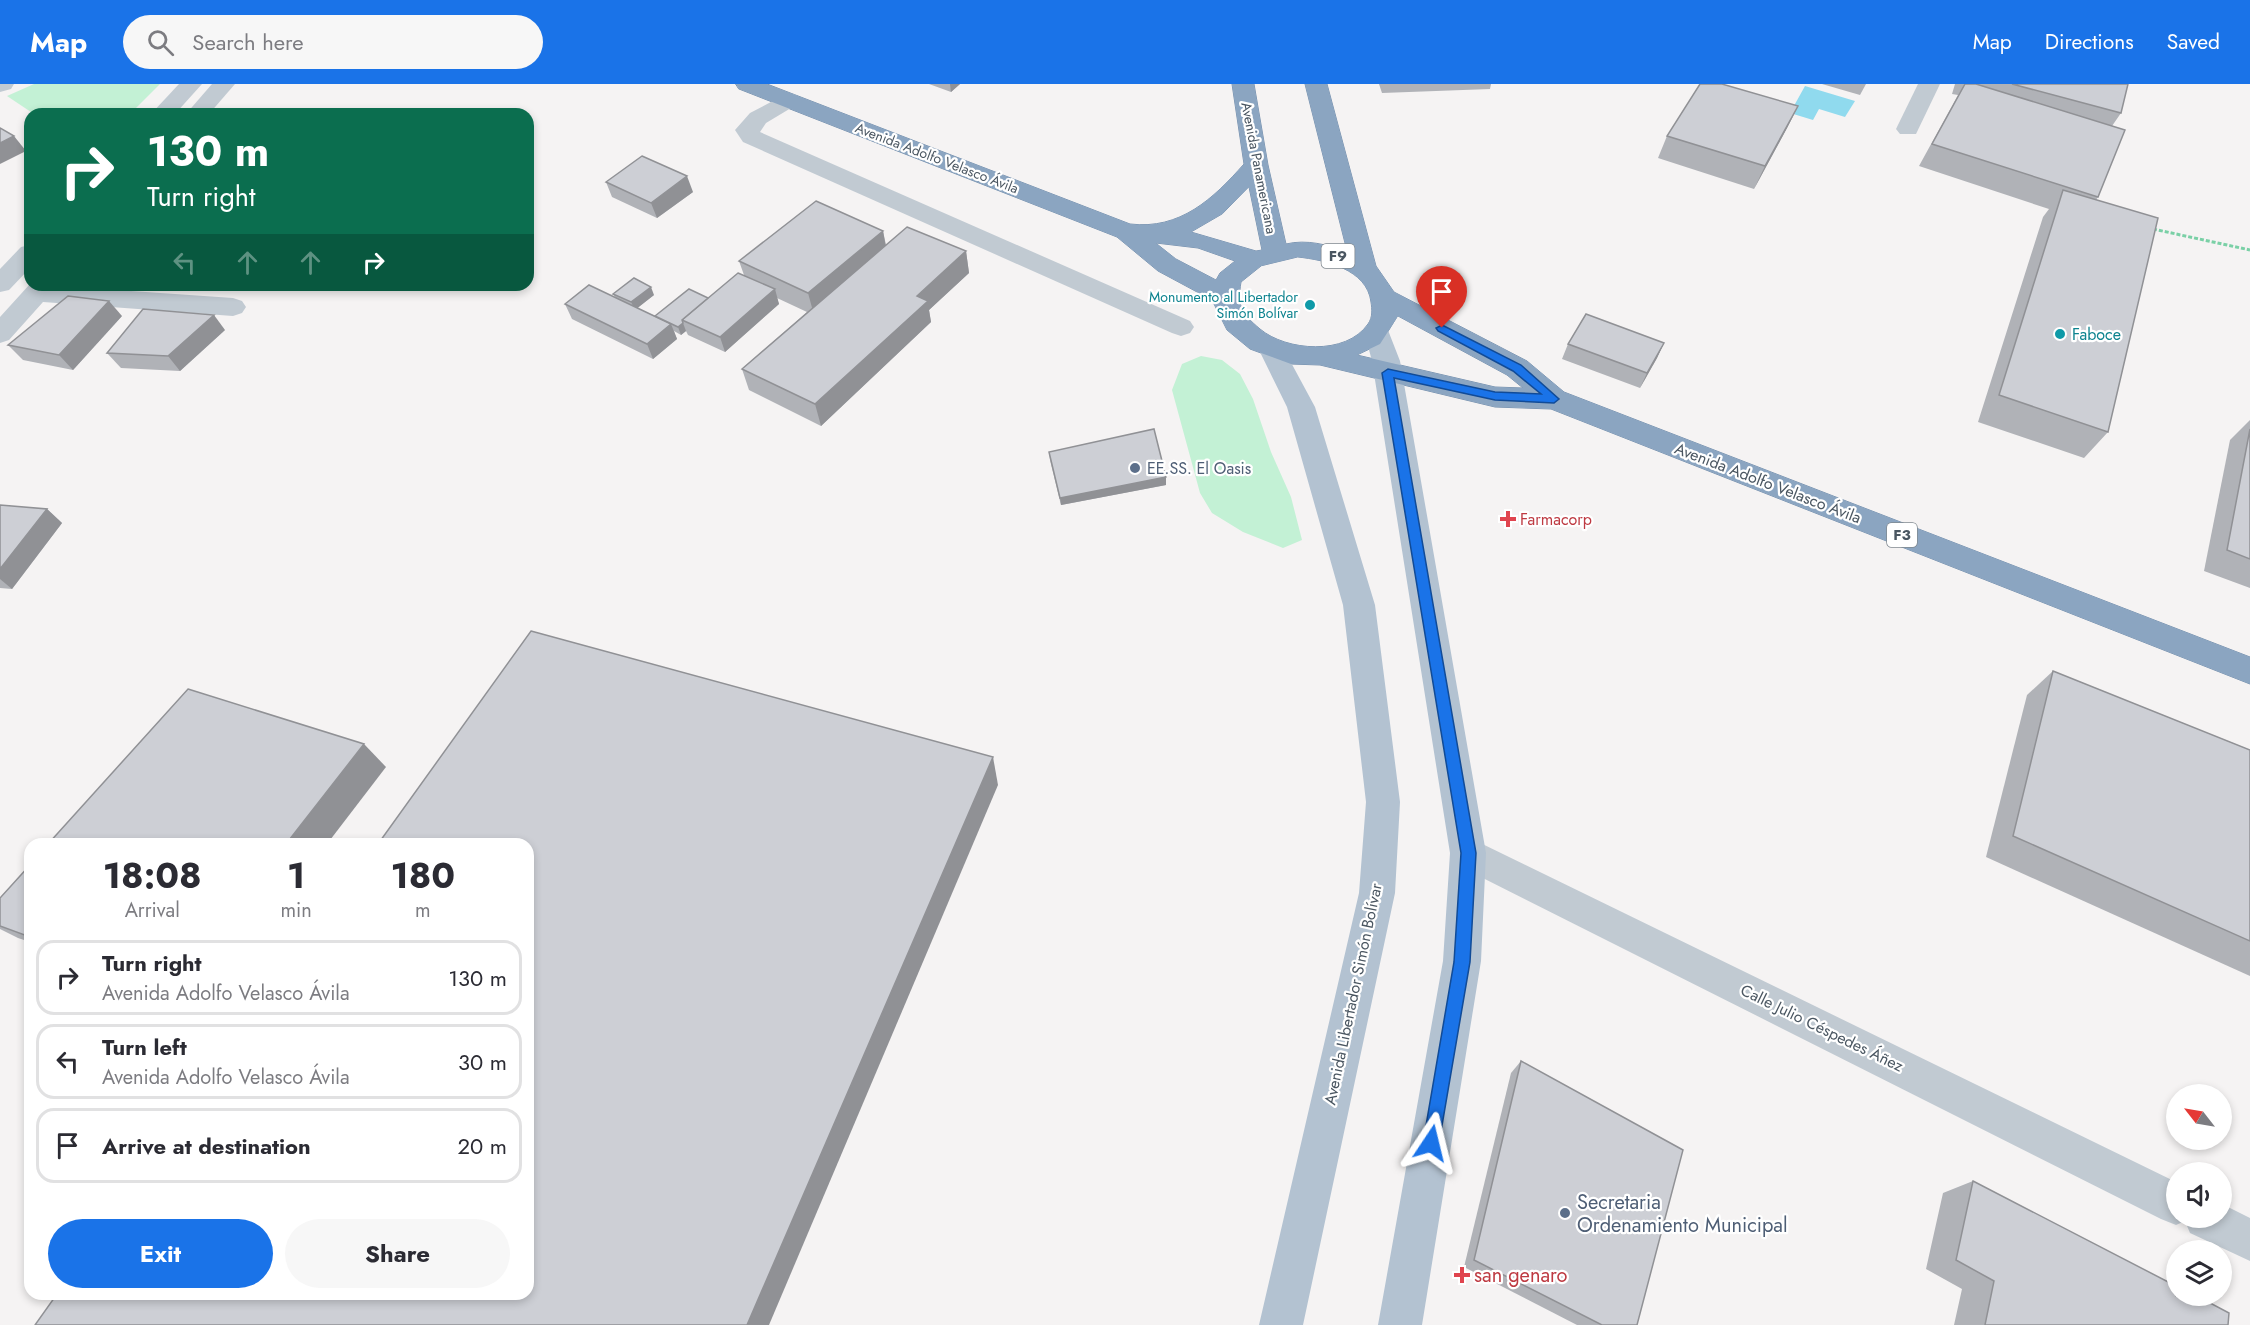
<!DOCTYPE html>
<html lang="en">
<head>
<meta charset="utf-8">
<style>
  body { margin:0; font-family:Jost,sans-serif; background:#f7f7f7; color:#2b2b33; height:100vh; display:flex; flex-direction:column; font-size:22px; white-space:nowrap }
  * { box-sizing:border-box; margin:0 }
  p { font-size:20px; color:#7c7c81 }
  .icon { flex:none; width:33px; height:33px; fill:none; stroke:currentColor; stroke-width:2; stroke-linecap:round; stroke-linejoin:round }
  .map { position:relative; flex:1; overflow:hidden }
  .sheet { position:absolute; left:24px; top:754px; width:510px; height:462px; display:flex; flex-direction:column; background:#fff; border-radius:18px; box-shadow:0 3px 9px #0003 }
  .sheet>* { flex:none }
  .guide { position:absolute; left:24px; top:24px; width:510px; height:183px; border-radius:18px; box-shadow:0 3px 9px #0003; background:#0b6e4f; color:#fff; overflow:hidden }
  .needle { width:39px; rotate:301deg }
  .fabs { position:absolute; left:2166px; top:1000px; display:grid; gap:12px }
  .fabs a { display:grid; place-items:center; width:66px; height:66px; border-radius:50%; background:#fff; box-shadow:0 3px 9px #0003; font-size:30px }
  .pin { position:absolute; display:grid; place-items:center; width:51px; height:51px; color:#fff; margin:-62px -26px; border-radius:50% 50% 50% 0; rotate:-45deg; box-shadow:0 0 6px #0007 }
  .pin .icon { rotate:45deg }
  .me { position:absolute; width:66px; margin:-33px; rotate:10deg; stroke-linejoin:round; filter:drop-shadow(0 0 4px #0008) }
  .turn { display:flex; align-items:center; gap:21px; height:126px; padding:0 24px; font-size:27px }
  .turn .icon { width:78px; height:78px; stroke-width:2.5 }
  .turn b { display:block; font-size:42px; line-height:51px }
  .lanes { display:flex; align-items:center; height:57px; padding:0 24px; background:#0003; justify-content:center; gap:30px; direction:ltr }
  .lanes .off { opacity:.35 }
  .eta { display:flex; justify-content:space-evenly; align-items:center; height:102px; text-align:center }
  .eta b { font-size:36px; font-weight:700; line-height:42px }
  .cta { display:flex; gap:12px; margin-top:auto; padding:12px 24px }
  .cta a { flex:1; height:69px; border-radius:36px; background:#1a73e8; color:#fff; font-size:24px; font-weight:700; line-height:69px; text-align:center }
  .cta a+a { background:#f7f7f7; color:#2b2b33 }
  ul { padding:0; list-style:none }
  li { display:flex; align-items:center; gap:18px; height:75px; margin:0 12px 9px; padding:0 12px; border:3px solid #e1e1e2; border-radius:18px }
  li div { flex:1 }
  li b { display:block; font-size:22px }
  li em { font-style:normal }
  header { display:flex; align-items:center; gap:36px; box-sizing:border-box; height:84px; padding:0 30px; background:#1a73e8; color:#fff }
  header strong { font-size:28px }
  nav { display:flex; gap:33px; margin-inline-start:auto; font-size:21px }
  .search { width:420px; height:54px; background:#f7f7f7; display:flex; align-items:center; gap:15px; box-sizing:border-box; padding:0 21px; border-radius:33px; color:#7c7c81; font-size:22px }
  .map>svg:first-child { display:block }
  .green { fill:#c3f1d5 }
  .water { fill:#90daee }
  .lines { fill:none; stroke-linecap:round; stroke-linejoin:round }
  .highway-casing { stroke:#7690ad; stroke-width:1 }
  .path { stroke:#7ad0a6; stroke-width:3; stroke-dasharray:4 2; stroke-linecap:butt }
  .minor { fill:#c1cad2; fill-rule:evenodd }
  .major { fill:#b3c2d1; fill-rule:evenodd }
  .highway { fill:#8ba5c1; fill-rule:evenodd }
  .wall { fill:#b0b2b7 }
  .shaded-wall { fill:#909195 }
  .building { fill:#cdcfd5; stroke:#909195; stroke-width:1.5 }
  .route { fill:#1a73e8; stroke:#114b97; stroke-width:1.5 }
  .culture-dot { fill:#0f9aa8; stroke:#fff; stroke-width:2 }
  .service-dot { fill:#5c6f8a; stroke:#fff; stroke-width:2 }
  .health-dot { fill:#e0444e; stroke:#fff; stroke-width:2 }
  .labels { text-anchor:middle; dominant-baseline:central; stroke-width:4.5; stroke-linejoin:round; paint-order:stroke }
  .far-street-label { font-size:14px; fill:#4a5661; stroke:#fff }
  .far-culture-label { font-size:14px; fill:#0d838f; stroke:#fff; text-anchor:end }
  .shield { fill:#fff; stroke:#808990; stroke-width:1.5 }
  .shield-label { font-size:15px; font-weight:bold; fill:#4a5661 }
  .culture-label { font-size:16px; fill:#0d838f; stroke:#fff; text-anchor:start }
  .service-label { font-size:16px; fill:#4e5e75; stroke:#fff; text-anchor:start }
  .street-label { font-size:16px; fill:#4a5661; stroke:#fff }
  .health-label { font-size:16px; fill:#be3a42; stroke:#fff; text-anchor:start }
  .near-service-label { font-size:20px; fill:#4e5e75; stroke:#fff; text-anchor:start }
  .near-health-label { font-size:20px; fill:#be3a42; stroke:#fff; text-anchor:start }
</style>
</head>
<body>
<header>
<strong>Map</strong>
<div class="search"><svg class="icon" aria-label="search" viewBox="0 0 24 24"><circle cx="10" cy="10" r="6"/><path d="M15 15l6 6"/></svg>Search here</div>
<nav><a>Map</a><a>Directions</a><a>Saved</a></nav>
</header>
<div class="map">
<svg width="2250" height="1241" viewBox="0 0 2250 1241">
  <rect width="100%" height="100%" fill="#f5f3f3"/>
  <g class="green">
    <polygon points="34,0 160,0 130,30 34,30 7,12"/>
    <polygon points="1201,272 1222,276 1240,290 1253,315 1271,368 1291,413 1302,456 1283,464 1243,448 1212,429 1200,409 1172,306 1182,280"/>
  </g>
  <polygon class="water" points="1805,2 1855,17 1845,33 1819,25 1813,36 1790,29"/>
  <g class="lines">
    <g class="highway-casing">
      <path id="highway" d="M736 0H767L1130 140C1180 146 1213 115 1244 80L1232 0H1254L1268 81 1286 160C1307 155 1327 161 1347 167L1305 0H1327L1376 182 1394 208 1527 277 1564 308 2250 573V600L1551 325 1495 323 1320 281 1291 280 1250 265 1227 246 1212 216 1158 187 1117 153 739 5ZM1249 103 1262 166 1256 167 1191 148 1222 130ZM1156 159 1198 164 1235 177 1220 189 1216 196 1176 175ZM1298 173C1325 176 1367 185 1371 218 1372 225 1373 233 1368 240 1346 272 1286 267 1260 245 1241 229 1237 222 1241 198L1261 182ZM1398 232 1507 291 1523 304 1495 303 1357 271 1380 260Z"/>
    </g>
    <polyline class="path" points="2153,145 2250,166"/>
    <g class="minor">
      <polygon points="0,0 14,0 11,5 0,8"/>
      <polygon points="179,0 202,0 175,30 151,30"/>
      <polygon points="212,0 235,0 209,30 186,30"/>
      <polygon points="1918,0 1940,0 1916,50 1900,50 1896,45"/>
      <polygon points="788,9 796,11 799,16 796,21 766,39 760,48 1190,237 1194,243 1190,249 1181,252 1172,249 743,58 735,46 750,29"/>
      <polygon points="30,161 30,184 9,206 0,208 0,185 21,163"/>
      <polygon points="30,200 233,214 242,217 246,223 242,229 233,232 43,218 9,256 0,259 0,233"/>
      <polygon points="1468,753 2176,1098 2176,1134 2222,1134 2222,1120 2250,1134 2250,1177 2190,1149 2185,1137 2176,1141 2161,1135 1455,780 1450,769 1455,758"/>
    </g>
    <g class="major">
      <polygon points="1377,238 1386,241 1400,277 1486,769 1481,877 1422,1241 1378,1241 1443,877 1450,769 1372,277 1364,247 1368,241"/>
      <polygon points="1272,257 1281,260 1315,323 1375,521 1400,718 1395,809 1303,1241 1259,1241 1359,809 1366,718 1343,521 1287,323 1259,266 1263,260"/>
    </g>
    <use href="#highway" class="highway"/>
  </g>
  <g class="wall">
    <polygon points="929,0 960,0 951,8"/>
    <polygon points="1379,0 1491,0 1490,5 1382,9"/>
    <polygon points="1822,0 1866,0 1860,11"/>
    <polygon points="1955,0 2128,0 2121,29 2112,42 2098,113 2096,116 2108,348 2084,374 1978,338 2043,133 2049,125 1919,82 1958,11 1952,10"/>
    <polygon points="1798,22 1787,44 1754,105 1658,74 1667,52"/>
    <polygon points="606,98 693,108 657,134 612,113"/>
    <polygon points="883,147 886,161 966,167 969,189 929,226 931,238 821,342 749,306 742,285 807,228 777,214 779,220 725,268 688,251 686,247 681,251 674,247 677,255 653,275 572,235 565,220 615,213 613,210 654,211 637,224 655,232 708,214 744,191 739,177"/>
    <polygon points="151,201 167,201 164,205"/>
    <polygon points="231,201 261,201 256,205"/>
    <polygon points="122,232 73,286 23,276 8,261"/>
    <polygon points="225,246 180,287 121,284 107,269"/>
    <polygon points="1664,259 1657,274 1640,304 1562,275 1568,260"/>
    <polygon points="2250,336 2250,504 2204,487 2230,356"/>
    <polygon points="1049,368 1166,393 1166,401 1061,421 1050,376"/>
    <polygon points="0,421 47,425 62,439 12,505 0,504"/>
    <polygon points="2053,587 2250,666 2250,892 1986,773 2027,611"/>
    <polygon points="30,781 30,858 18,854 0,845 0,814"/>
    <polygon points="1521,977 1637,1241 1577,1241 1464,1183 1511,989"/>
    <polygon points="1973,1097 2228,1241 1954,1241 1962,1205 1926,1185 1943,1109"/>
  </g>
  <g class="shaded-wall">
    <polygon points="950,0 960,0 951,8"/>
    <polygon points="1798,22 1787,44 1754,105 1765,82"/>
    <polygon points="14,52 26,67 0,80 0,59"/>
    <polygon points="687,92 693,108 657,134 651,119"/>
    <polygon points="883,147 887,169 814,231 808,209"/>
    <polygon points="966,167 969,189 929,226 931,238 821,342 815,320 917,212"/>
    <polygon points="160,201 167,201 164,205"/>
    <polygon points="253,201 261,201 256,205"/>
    <polygon points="651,203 654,211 635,226 631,218"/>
    <polygon points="775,205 779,220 725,268 720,253"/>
    <polygon points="109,217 122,232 73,286 59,271"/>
    <polygon points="214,231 225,246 180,287 168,272"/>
    <polygon points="683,239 686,247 681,251 678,243"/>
    <polygon points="671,240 677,255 653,275 647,260"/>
    <polygon points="1664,259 1657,274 1640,304 1647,289"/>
    <polygon points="1166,393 1166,401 1061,421 1060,414"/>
    <polygon points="47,425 62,439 12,505 0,495 0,485"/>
    <polygon points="364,660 386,683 327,760 286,760"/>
    <polygon points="993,673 998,701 769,1241 747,1241"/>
  </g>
  <g class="building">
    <polygon points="1700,0 1722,0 1798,22 1765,82 1667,52"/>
    <polygon points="1965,0 1976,0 2125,46 2098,113 1932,60"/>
    <polygon points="2012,0 2128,0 2121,29"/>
    <polygon points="0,44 14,52 0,59"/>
    <polygon points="642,72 687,92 651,119 606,98"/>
    <polygon points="2063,106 2158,134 2108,348 1999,311"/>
    <polygon points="816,117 883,147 808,209 739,177"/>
    <polygon points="907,143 966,167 917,212 928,217 815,320 742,285"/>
    <polygon points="738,189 775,205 720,253 682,236"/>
    <polygon points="634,194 651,203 631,218 613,210"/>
    <polygon points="589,201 671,240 647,260 565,220"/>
    <polygon points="689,205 708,214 682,236 683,239 678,243 655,232"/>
    <polygon points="68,212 109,217 59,271 8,261"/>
    <polygon points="143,225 214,231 168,272 107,269"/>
    <polygon points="1586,230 1664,259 1647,289 1568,260"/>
    <polygon points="1154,345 1166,393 1060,414 1049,368"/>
    <polygon points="2250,345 2250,475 2227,466"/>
    <polygon points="0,421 47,425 0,485"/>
    <polygon points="531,547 993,673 747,1241 35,1241 57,1210 528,1210 528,760 378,760"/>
    <polygon points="2053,587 2250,666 2250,857 2013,752"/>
    <polygon points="188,605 364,660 286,760 48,760"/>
    <polygon points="30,781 30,853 0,842 0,814"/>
    <polygon points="1521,977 1683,1066 1637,1241 1602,1241 1474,1176"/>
    <polygon points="1973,1097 2176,1202 2176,1212 2197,1212 2229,1229 2228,1241 1985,1241 1994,1197 1956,1176"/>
  </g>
  <polygon class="route" points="1442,241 1521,281 1559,315 1554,319 1495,316 1394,294 1476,769 1470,878 1439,1059 1437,1065 1431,1068 1425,1065 1423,1059 1454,878 1461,769 1382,289 1388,285 1495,308 1541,310 1513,287 1438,247 1436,244"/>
  <g class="culture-dot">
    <circle cx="1310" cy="221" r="6"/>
    <circle cx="2060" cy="250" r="6"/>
  </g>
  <g class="service-dot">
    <circle cx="1135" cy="384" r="6"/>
    <circle cx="1565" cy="1129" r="6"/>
  </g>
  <g class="health-dot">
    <path d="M1505 426h6v6h6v6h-6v6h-6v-6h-6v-6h6z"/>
    <path d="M1459 1182h6v6h6v6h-6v6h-6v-6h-6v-6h6z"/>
  </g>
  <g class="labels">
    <g class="far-street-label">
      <text transform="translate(937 74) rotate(21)">Avenida Adolfo Velasco Ávila</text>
      <text transform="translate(1259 84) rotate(79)">Avenida Panamericana</text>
    </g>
    <g class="far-culture-label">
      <text x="1298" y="213">Monumento al Libertador<tspan x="1298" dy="16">Simón Bolívar</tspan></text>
    </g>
    <g class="shield">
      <rect x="1321.5" y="160" width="33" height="24" rx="4.5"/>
      <rect x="1887" y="439" width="30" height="24" rx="4.5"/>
    </g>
    <g class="shield-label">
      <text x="1338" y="172">F9</text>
      <text x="1902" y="451">F3</text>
    </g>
    <g class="culture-label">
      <text x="2072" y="250">Faboce</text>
    </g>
    <g class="service-label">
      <text x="1147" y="384">EE.SS. El Oasis</text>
    </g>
    <g class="street-label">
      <text transform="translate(1768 399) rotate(21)">Avenida Adolfo Velasco Ávila</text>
      <text transform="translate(1353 910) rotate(-78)">Avenida Libertador Simón Bolívar</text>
      <text transform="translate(1822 944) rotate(26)">Calle Julio Céspedes Áñez</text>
    </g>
    <g class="health-label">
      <text x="1520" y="435">Farmacorp</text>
    </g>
    <g class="near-service-label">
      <text x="1577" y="1118">Secretaria<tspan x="1577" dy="23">Ordenamiento Municipal</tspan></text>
    </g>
    <g class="near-health-label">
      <text x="1474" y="1191">san genaro</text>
    </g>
  </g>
</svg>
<div class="fabs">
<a><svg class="needle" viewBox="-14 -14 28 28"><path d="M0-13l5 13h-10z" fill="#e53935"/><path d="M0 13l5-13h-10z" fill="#7c7c81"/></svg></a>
<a><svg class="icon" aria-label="sound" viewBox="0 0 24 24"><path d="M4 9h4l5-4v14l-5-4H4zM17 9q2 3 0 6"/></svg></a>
<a><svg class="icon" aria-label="layers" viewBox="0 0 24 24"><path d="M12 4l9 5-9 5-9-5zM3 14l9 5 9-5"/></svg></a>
</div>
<div class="pin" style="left:1442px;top:244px;background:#d93025"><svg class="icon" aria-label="arrive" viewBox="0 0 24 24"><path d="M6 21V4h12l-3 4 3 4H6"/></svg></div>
<svg class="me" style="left:1431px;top:1059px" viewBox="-20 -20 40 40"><path d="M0-17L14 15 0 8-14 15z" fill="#1a73e8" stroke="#fff" stroke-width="4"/></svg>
<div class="guide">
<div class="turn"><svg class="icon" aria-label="right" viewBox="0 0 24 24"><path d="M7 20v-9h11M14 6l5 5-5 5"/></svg><div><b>130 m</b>Turn right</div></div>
<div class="lanes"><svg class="icon off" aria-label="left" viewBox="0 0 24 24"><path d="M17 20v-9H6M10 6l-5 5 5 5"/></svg><svg class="icon off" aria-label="ahead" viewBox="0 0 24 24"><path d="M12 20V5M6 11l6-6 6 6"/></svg><svg class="icon off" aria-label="ahead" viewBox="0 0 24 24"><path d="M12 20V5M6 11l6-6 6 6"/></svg><svg class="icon" aria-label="right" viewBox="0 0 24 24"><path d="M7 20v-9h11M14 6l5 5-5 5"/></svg></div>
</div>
<section class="sheet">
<div class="eta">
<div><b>18:08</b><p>Arrival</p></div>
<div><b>1</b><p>min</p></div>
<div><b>180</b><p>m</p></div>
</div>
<ul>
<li><svg class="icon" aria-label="right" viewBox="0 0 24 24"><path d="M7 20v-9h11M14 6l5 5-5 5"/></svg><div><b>Turn right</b><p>Avenida Adolfo Velasco Ávila</p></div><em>130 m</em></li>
<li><svg class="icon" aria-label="left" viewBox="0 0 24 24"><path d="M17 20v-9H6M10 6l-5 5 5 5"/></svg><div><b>Turn left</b><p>Avenida Adolfo Velasco Ávila</p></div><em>30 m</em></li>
<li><svg class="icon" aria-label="arrive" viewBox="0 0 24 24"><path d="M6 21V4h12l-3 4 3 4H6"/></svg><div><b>Arrive at destination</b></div><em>20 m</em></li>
</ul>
<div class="cta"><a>Exit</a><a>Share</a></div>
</section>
</div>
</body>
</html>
